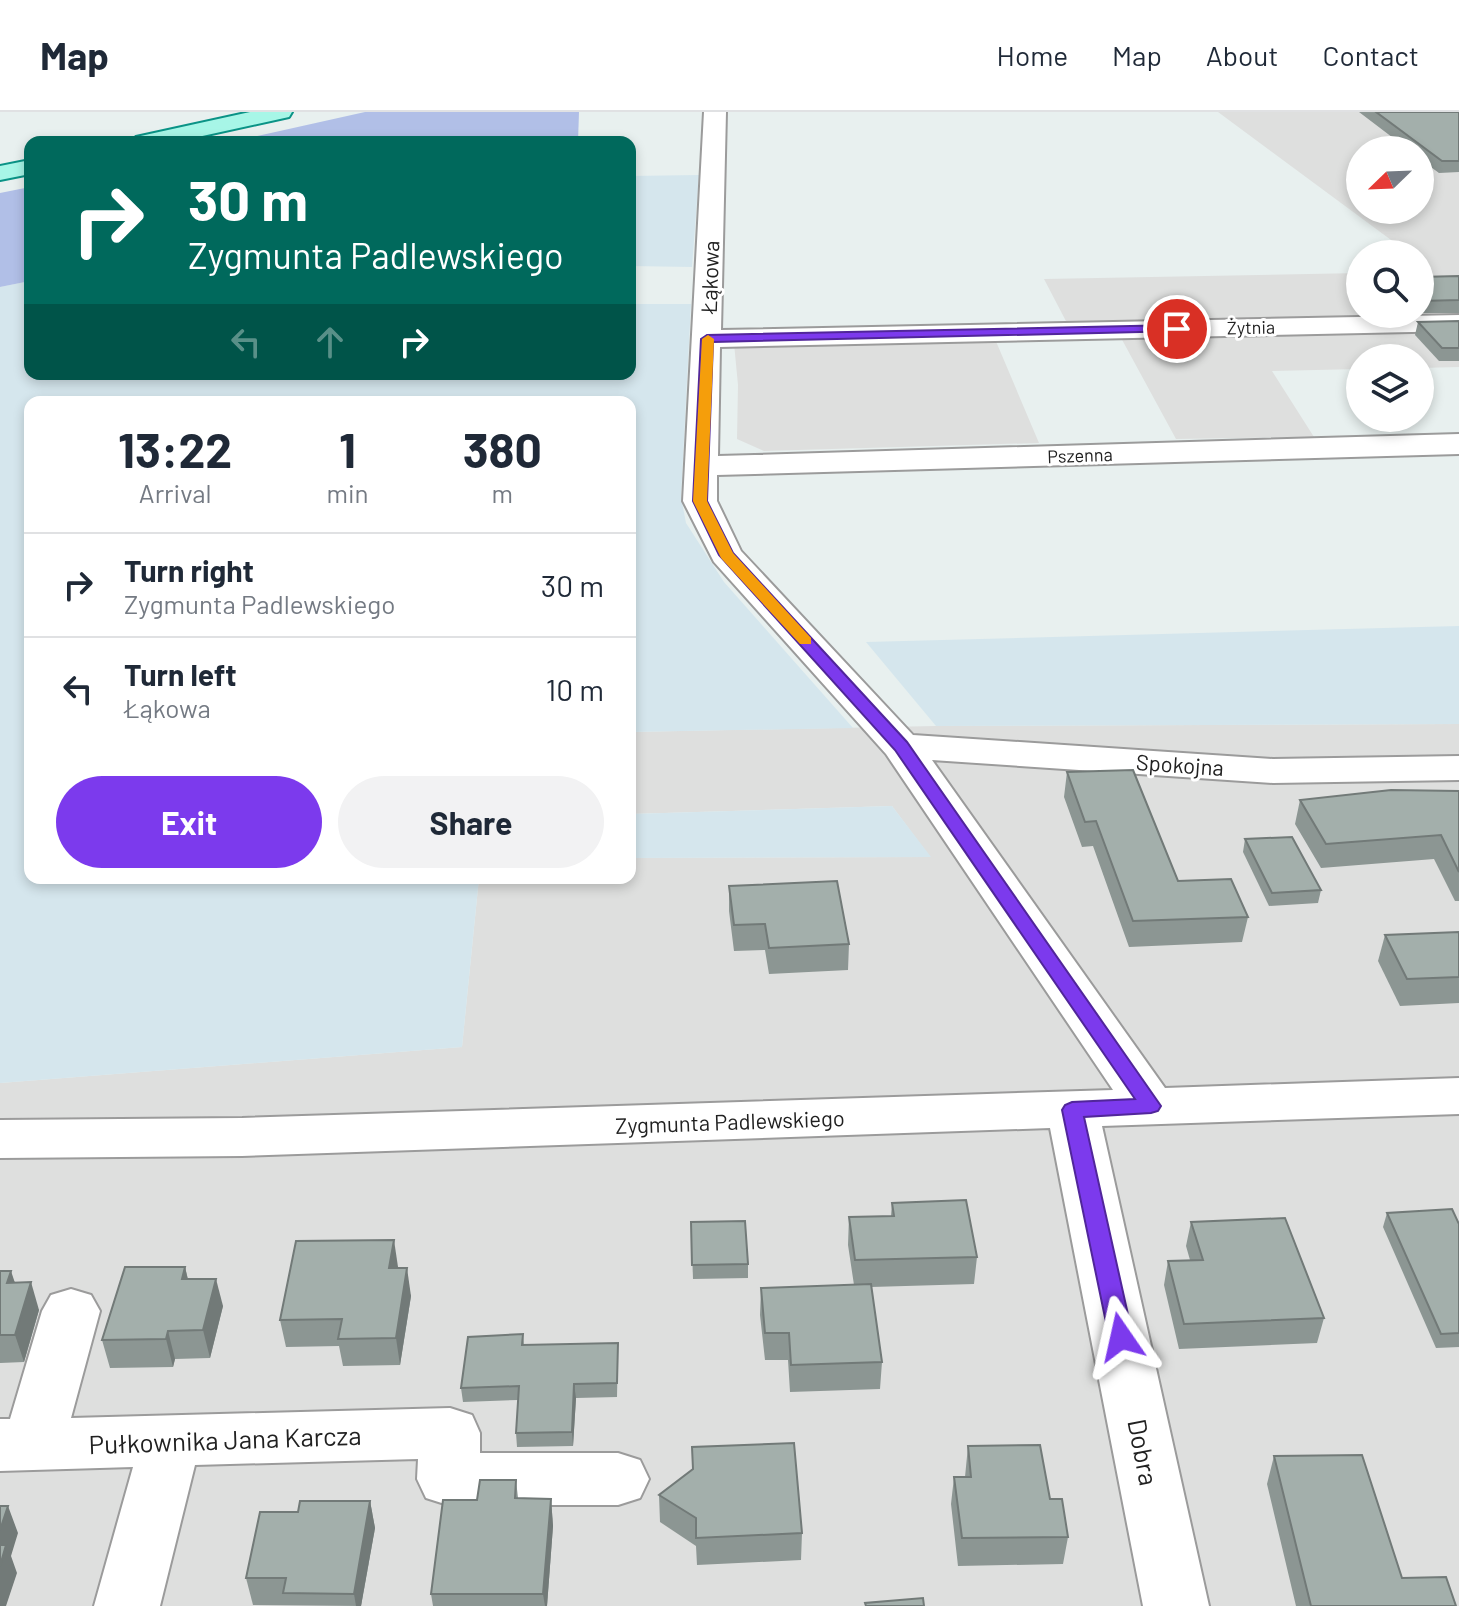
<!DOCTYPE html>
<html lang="en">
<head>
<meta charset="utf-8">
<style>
  body { margin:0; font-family:Barlow,sans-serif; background:#f2f2f3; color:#1f2937; height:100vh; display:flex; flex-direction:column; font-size:30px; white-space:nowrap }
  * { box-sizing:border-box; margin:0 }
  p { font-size:26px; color:#747a83 }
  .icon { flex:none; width:44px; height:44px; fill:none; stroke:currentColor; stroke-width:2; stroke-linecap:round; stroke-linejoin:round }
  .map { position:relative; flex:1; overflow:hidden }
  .details { position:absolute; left:24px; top:284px; width:612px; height:488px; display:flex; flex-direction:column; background:#fff; border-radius:16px; box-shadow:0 4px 12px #0003 }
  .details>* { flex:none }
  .hud { position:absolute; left:24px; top:24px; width:612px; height:244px; border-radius:16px; box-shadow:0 4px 12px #0003; background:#00695c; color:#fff; overflow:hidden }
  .needle { width:52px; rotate:247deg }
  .tools { position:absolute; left:1346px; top:24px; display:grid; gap:16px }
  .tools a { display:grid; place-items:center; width:88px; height:88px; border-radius:50%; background:#fff; box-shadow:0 4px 12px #0003; font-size:40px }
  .pin { position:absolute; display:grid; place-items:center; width:68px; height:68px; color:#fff; margin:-34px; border:4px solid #fff; border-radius:50%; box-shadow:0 2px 8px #0007 }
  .me { position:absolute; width:88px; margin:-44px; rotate:349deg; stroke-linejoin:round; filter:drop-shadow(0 0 6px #0008) }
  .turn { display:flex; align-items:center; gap:28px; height:168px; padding:0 32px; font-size:36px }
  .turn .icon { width:104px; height:104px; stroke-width:2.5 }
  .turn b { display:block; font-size:56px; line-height:68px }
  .lanes { display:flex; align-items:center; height:76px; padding:0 32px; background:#0003; justify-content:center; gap:40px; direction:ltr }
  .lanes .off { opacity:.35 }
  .eta { display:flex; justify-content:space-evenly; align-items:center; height:136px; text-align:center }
  .eta b { font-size:48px; font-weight:700; line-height:56px }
  .primary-button { display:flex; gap:16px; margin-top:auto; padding:16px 32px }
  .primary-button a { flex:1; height:92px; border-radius:48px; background:#7c3aed; color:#fff; font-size:32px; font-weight:700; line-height:92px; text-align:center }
  .primary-button a+a { background:#f2f2f3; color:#1f2937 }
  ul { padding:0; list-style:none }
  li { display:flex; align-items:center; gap:24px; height:104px; padding:0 32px; border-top:2px solid #e0e1e3 }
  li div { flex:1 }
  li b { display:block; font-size:30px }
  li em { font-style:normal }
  header { display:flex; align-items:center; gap:48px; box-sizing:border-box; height:112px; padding:0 40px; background:#fff; border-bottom:2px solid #e0e1e3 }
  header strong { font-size:38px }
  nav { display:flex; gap:44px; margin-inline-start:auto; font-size:28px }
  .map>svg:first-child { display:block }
  .residential { fill:#dedfde; fill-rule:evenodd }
  .farmland { fill:#d5e6ed }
  .grass { fill:#b1bfe7 }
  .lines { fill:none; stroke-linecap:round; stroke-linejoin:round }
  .minor-casing { stroke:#9b9b9b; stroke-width:4 }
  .major-casing { stroke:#0a9386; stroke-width:4 }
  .minor { fill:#fff; fill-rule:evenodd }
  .major { fill:#a7f6e7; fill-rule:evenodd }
  .wall { fill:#8c9693 }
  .shaded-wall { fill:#727a78 }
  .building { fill:#a3afab; stroke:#727a78; stroke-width:2 }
  .route { fill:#7c3aed; stroke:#51269a; stroke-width:2 }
  .slow { fill:#f59e0b }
  .labels { text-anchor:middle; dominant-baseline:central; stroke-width:6; stroke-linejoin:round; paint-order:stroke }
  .far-street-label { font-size:18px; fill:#212121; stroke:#fff }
  .street-label { font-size:22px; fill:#212121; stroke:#fff }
  .near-street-label { font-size:26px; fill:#212121; stroke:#fff }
</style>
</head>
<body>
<header>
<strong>Map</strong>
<nav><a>Home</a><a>Map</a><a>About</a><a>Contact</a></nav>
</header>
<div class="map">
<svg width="1459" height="1494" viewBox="0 0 1459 1494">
  <rect width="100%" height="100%" fill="#e8f0ef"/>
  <g class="residential">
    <path d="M1218 0H1459V255L1420 256V246H1360V257L1272 259 1314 325 1176 327 1120 224 995 227 1039 331 764 339 737 327 738 273 733 221 1068 213 1044 167 1360 161V202H1420V160L1432 159 1420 150V142H1410ZM1360 38H1420V98H1360Z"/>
    <polygon points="1459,612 1459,1494 0,1494 0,971 462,935 479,766 630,766 630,746 930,745 892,694 630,702 630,620 936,614"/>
  </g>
  <g class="farmland">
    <polygon points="699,63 692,155 630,154 630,64"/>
    <polygon points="30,169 30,262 630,262 630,192 691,192 681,385 686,411 724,470 853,616 630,620 630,290 30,290 30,766 479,766 462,935 0,971 0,175"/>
    <polygon points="1459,514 1459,612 936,614 866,530"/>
    <polygon points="892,694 931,745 630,746 630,702"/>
  </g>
  <g class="grass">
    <polygon points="365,0 579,0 578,30 230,30"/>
    <polygon points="30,75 30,169 0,175 0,81"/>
  </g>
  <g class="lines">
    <g class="minor-casing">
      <g id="minor">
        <polygon points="704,0 726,0 721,218 1459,203 1459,219 720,235 718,344 1459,322 1459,342 717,363 717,389 741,439 913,623 1273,647 1459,644 1459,668 1273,671 932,648 1165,976 1459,966 1459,1002 1102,1014 1209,1494 1143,1494 1050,1016 242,1044 0,1046 0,1008 242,1006 1113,978 886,642 714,450 683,389"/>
        <polygon points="71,1177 91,1183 100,1199 71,1306 450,1296 472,1303 480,1321 480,1341 618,1341 640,1348 649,1367 640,1386 618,1393 448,1393 426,1386 417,1367 418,1347 195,1353 160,1494 94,1494 133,1355 0,1359 0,1307 10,1307 42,1199 51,1183"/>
      </g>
    </g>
    <g class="major-casing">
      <g id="major">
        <polygon points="250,0 292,0 289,5 175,30 133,30 136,25"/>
        <polygon points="30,48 30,62 0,68 0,54"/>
      </g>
    </g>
    <use href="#minor" class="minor"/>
    <use href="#major" class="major"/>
  </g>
  <g class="wall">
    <polygon points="1359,0 1459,0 1459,60 1439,61 1420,47 1420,38 1409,38"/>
    <polygon points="1459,164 1459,201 1420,201 1420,165"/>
    <polygon points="1459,209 1459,249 1439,249 1415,223 1418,210"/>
    <polygon points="1067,660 1178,769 1248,805 1242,830 1129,835 1093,734 1082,735 1064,685"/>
    <polygon points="1459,679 1459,789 1455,789 1434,747 1321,756 1295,712 1300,688"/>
    <polygon points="1245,727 1321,778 1318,791 1269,794 1243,740"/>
    <polygon points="729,774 849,832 848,858 769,862 765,838 734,839 729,799"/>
    <polygon points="1459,820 1459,891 1400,894 1378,849 1385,823"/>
    <polygon points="892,1091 977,1145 974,1172 871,1175 882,1250 880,1277 790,1280 788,1248 765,1248 760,1203 761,1176 854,1173 848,1133 849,1105 891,1104"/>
    <polygon points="1387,1101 1459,1112 1459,1235 1436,1236 1383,1115"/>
    <polygon points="691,1110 748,1152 748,1166 693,1167"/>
    <polygon points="1191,1110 1324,1206 1317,1231 1179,1237 1164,1173 1168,1149 1190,1148 1186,1134"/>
    <polygon points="185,1155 188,1167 223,1194 210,1246 175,1247 173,1255 110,1256 102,1228"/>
    <polygon points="398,1156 411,1184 400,1253 343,1254 339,1234 286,1235 280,1208"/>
    <polygon points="0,1159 15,1170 39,1198 24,1250 0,1251"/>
    <polygon points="523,1222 524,1233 618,1231 617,1285 576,1286 573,1334 517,1335 516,1321 518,1288 463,1290 461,1276"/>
    <polygon points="968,1334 1050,1387 1068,1425 1063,1452 958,1454 951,1392 954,1365 965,1365"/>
    <polygon points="1274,1344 1402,1466 1456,1494 1296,1494 1267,1372"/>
    <polygon points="516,1368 518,1386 551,1387 553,1414 547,1494 433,1494 431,1482"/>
    <polygon points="659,1383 802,1421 801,1448 697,1453 696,1434 660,1410"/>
    <polygon points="370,1389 375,1416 361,1494 253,1493 246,1466 298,1400"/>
  </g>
  <g class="shaded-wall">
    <polygon points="394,1128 398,1155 393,1184 389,1156"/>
    <polygon points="185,1155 191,1182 182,1167"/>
    <polygon points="407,1156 411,1184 400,1253 396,1226"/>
    <polygon points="11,1159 20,1186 7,1171"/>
    <polygon points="216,1167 223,1194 210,1246 203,1218"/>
    <polygon points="31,1170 39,1198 24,1250 15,1223"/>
    <polygon points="168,1219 175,1247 173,1255 166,1227"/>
    <polygon points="574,1272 576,1286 573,1334 572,1320"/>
    <polygon points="551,1387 553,1414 547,1494 545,1494 543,1482"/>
    <polygon points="370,1389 375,1416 361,1494 356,1494 354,1482"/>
    <polygon points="8,1394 18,1421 11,1444 17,1461 6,1494 0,1494 0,1418"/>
  </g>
  <g class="building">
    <polygon points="1376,0 1459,0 1459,49 1442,49"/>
    <polygon points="1459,164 1459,188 1420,189 1420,165"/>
    <polygon points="1459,209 1459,236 1442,236 1418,210"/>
    <polygon points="1133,658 1178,769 1231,767 1248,805 1133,809 1096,709 1085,710 1067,660"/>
    <polygon points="1391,678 1459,679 1459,760 1441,723 1326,732 1300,688"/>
    <polygon points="1292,725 1321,778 1272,781 1245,727"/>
    <polygon points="837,769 849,832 769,836 765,812 734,813 729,774"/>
    <polygon points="1459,820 1459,865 1407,867 1385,823"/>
    <polygon points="966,1088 977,1145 855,1148 849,1105 894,1104 892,1091"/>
    <polygon points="1452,1097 1459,1112 1459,1221 1441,1222 1387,1101"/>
    <polygon points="1285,1106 1324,1206 1184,1212 1168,1149 1203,1148 1191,1110"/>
    <polygon points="745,1109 748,1152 692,1153 691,1110"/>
    <polygon points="394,1128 389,1156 407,1156 396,1226 338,1227 342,1207 280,1208 296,1129"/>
    <polygon points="125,1155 185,1155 182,1167 216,1167 203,1218 168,1219 166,1227 102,1228"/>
    <polygon points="0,1159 11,1159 7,1171 31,1170 15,1223 0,1223"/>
    <polygon points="871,1172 882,1250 791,1253 789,1221 765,1221 761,1176"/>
    <polygon points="523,1222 522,1233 618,1231 617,1271 574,1272 572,1320 516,1321 519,1274 461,1276 468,1225"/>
    <polygon points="794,1331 802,1421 696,1426 696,1406 659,1383 693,1357 692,1335"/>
    <polygon points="1040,1333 1050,1387 1062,1387 1068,1425 962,1426 954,1365 971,1365 968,1334"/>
    <polygon points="1362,1343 1402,1466 1446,1465 1456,1494 1311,1494 1274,1344"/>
    <polygon points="480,1368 516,1368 515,1386 551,1387 543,1482 431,1482 443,1388 477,1388"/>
    <polygon points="300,1389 370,1389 354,1482 283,1481 286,1466 246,1466 260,1400 298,1400"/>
    <polygon points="0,1394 8,1394 0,1418"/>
    <polygon points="0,1433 6,1433 0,1454"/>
    <polygon points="923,1486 924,1494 866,1494 865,1491"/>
  </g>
  <polygon class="route" points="1177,213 1181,214 1181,219 713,230 707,389 733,441 907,630 1161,994 1158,999 1151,1001 1084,1005 1133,1225 1130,1232 1121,1234 1113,1232 1109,1225 1062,998 1065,993 1072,990 1135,987 895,638 719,443 693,389 701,227 707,223"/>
  <polygon class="slow" points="708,223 714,227 707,389 733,441 811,526 811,532 800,532 721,446 693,389 702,227"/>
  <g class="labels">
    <g class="far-street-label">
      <text transform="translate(1251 215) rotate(-1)">Żytnia</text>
      <text transform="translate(1080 343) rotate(-2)">Pszenna</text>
    </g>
    <g class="street-label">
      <text transform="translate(709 165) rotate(-88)">Łąkowa</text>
      <text transform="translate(1180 652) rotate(4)">Spokojna</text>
      <text transform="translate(730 1009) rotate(-2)">Zygmunta Padlewskiego</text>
    </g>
    <g class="near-street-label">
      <text transform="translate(225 1327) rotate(-2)">Pułkownika Jana Karcza</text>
      <text transform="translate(1144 1340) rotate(79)">Dobra</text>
    </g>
  </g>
</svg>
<div class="tools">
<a><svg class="needle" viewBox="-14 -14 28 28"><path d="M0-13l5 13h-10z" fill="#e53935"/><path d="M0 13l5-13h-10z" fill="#747a83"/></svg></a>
<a><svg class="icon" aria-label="search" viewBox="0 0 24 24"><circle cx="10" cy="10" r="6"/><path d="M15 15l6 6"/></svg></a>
<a><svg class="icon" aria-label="layers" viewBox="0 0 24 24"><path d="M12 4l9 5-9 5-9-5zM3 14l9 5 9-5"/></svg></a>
</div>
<div class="pin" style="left:1177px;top:217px;background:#d93025"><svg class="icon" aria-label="arrive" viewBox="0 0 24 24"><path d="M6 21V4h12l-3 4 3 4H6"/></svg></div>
<svg class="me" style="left:1121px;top:1225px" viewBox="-20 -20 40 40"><path d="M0-17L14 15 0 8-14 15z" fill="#7c3aed" stroke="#fff" stroke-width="4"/></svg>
<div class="hud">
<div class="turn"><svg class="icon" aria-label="right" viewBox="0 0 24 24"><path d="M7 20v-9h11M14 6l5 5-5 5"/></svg><div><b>30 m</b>Zygmunta Padlewskiego</div></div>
<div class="lanes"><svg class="icon off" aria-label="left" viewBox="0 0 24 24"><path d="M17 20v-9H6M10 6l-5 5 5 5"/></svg><svg class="icon off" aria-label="ahead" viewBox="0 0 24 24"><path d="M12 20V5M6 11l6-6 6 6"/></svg><svg class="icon" aria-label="right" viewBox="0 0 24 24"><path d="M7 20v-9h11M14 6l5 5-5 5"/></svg></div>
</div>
<section class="details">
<div class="eta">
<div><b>13:22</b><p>Arrival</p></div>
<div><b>1</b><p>min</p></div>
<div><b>380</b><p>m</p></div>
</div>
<ul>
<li><svg class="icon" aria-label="right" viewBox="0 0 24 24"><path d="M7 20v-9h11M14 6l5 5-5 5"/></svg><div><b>Turn right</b><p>Zygmunta Padlewskiego</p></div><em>30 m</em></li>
<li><svg class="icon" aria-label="left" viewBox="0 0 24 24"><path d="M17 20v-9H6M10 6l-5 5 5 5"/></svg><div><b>Turn left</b><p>Łąkowa</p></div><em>10 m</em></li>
</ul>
<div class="primary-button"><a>Exit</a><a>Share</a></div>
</section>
</div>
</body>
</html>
